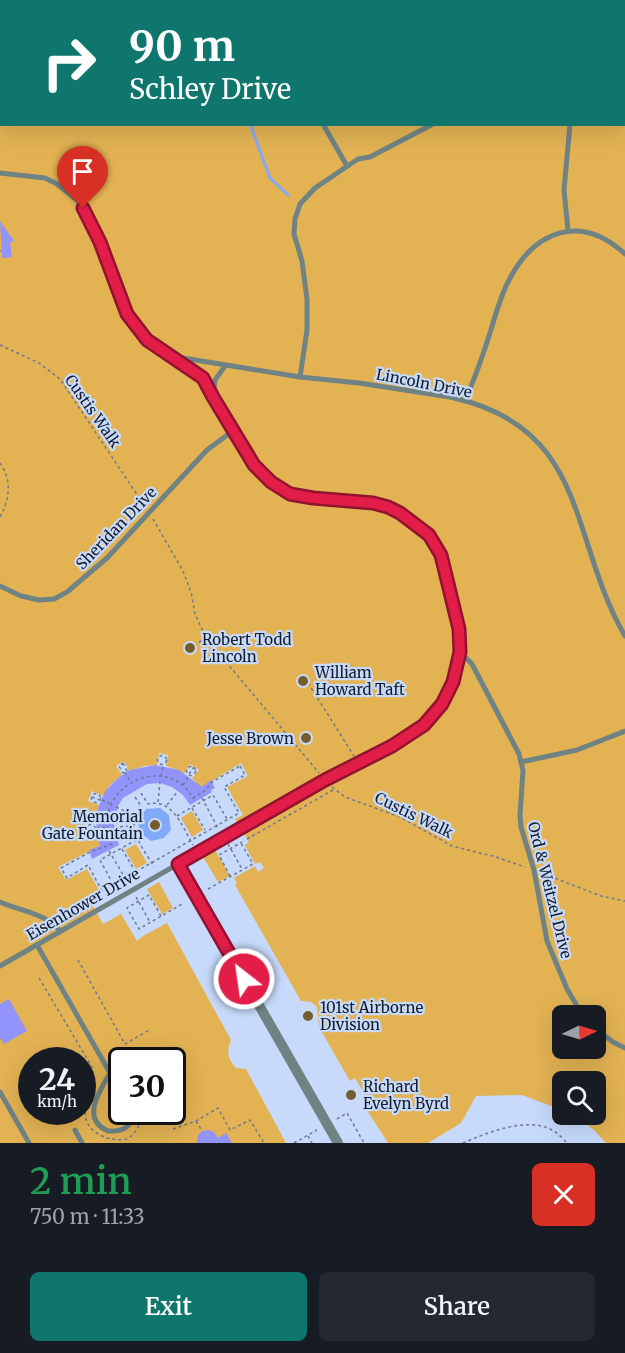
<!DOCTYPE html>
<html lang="en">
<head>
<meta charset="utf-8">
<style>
  body { margin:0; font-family:Merriweather,serif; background:#242831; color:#f1f3f6; height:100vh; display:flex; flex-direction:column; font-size:22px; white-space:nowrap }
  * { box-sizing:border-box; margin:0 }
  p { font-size:20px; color:#9ea1a6 }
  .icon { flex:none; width:33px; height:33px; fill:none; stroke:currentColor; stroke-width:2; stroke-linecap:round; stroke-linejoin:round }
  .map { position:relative; height:1143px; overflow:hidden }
  .sheet { display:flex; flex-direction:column; background:#171b24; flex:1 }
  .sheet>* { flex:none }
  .top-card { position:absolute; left:0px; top:0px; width:626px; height:126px; box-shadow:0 6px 24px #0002; background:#0f766e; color:#fff; overflow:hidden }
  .needle { width:39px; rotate:85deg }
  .fabs { position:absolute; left:552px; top:1005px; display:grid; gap:12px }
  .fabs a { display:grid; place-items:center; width:54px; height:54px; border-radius:9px; background:#171b24; box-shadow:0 6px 24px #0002; font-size:30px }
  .speed { position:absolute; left:18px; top:1047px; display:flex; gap:12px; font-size:30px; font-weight:700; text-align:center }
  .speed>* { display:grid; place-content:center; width:78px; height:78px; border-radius:50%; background:#171b24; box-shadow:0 6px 24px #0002; line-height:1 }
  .speed small { font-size:15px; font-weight:400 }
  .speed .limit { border:3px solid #111; border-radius:9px; background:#fff; color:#111 }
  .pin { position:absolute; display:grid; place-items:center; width:51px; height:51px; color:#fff; margin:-62px -26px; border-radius:50% 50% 50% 0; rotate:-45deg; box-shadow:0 0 6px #0007 }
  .pin .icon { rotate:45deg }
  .me { position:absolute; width:66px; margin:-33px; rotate:330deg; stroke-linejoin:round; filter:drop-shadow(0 0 4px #0008) }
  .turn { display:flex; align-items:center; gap:21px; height:126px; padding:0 30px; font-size:27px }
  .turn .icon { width:78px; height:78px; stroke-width:2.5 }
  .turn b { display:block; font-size:42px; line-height:51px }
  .round { display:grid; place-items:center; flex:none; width:63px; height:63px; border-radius:9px; background:#242831 }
  .overview { display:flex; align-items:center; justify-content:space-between; height:102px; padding:0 30px }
  h1 { font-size:36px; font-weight:600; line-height:45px; color:#1e9e55 }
  .button { display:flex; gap:12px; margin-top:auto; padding:12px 30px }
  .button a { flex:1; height:69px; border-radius:9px; background:#0f766e; color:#fff; font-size:24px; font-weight:600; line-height:69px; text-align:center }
  .button a+a { background:#242831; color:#f1f3f6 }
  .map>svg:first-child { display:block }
  .green { fill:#e2b253; fill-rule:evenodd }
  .water { fill:#80aaf8 }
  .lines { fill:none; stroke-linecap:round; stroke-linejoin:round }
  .stream { stroke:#80aaf8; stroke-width:3 }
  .building { fill:#9393fc }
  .path { stroke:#6c7990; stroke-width:1.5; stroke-dasharray:3 3; stroke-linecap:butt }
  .service { stroke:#6f8384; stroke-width:5 }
  .minor { stroke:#6f8384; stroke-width:10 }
  .route-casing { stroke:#92132f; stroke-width:15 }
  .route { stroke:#e11d48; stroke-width:10 }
  .poi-dot { fill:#755c2d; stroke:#c7dafc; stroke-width:2 }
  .labels { text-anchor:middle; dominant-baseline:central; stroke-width:4.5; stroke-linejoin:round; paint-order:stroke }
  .street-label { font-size:15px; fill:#151c28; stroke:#c7dafc }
  .poi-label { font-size:15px; fill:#151c28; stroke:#c7dafc; text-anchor:start }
</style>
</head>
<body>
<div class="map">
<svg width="625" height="1143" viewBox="0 0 625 1143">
  <rect width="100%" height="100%" fill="#c7dafc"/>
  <g class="green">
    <path d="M0 0 577 1 2 2V124H624L625 28V1143H606L593 1129 571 1115 596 1114V1082H562V1110L522 1095 476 1096 461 1123 428 1143H388L363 1104 368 1100 355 1078 350 1081 319 1027 317 1007 311 1002 301 1001 235 885 237 883 234 878 255 866 258 872 264 868 260 862 255 864 245 845 249 842 235 819 243 815 227 787 248 776 241 763 201 788 192 778 199 770 190 764 185 773 166 766 168 755 159 753 157 765 144 766 129 771 124 761 116 766 122 775 110 785 103 796 92 791 88 801 99 805 96 824H84L85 835 97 833 100 846 58 867 66 880 87 869 99 890 88 897 103 924 121 914 137 941 143 936 167 923 231 1040C226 1051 228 1060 236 1068L246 1069 286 1143H0ZM562 1016H596V1048H562ZM32 1060H82V1112H32ZM122 1060H172V1112H122Z"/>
    <polygon points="192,811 203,830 192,837 181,818"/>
    <polygon points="136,844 147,863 136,869 125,850"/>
    <polygon points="215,850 230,876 218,882 203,857"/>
    <polygon points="159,882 173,908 162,914 147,889"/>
  </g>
  <polygon class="water" points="137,794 146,809 160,808 169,815 171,830 164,838 151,841 140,833 138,821 146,809"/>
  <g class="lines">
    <g class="stream">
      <polyline points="199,0 200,2"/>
      <polyline points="250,124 270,178 288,195"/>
    </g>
  </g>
  <g class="building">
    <polygon points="0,221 14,241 10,243 12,257 2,258"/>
    <polygon points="155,765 179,770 202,787 211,780 215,788 211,790 212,792 190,805 183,795 172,787 160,783 147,784 123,798 118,806 114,825 119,845 92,859 89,850 100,846 97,835 96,818 99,805 106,790 118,778 130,770"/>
    <polygon points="9,999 27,1031 4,1044 0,1038 0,1004"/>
    <polygon points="208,1130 214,1132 218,1138 226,1133 232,1143 197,1143 198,1135 202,1131"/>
  </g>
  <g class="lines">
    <g class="path">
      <polyline points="333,2 333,0"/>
      <polyline points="347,2 347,0"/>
      <polyline points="355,2 355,0"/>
      <polyline points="368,2 368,0"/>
      <polyline points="0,251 1,251"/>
      <polyline points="0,345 39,363 60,379 144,505"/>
      <path d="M0 463C12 480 10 499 0 517"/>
      <polyline points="153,519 183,571 191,592 195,614 206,638 319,773"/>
      <polyline points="194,646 205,638"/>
      <polyline points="308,683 354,756"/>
      <circle cx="162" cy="760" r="4.5"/>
      <polygon points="123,763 127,771 123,773 119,766"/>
      <path d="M240 766 245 775 224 787 239 813 102 891 88 865 67 878 61 868 90 852 112 844C87 789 165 749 193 798L206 790 212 782Z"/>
      <circle cx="191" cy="771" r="4.5"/>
      <polyline points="125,772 130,781"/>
      <polyline points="189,774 194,767"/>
      <polyline points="161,776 163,766"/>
      <polyline points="183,785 189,776"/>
      <polyline points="332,787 345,797 400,817 452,846 496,857 525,867"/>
      <path d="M141 793 148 804C173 798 183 828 193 845"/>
      <circle cx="96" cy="798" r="4.5"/>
      <polyline points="92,797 99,800"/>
      <path d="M135 797 141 806C123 826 144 849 154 867"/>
      <polyline points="202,798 219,830"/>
      <polyline points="102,800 111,804"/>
      <polyline points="158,802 160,782"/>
      <polyline points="167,805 178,791"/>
      <polyline points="116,807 133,815"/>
      <polyline points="192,808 205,830"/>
      <polyline points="177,816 213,795 227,819"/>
      <circle cx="91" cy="829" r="4.5"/>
      <polyline points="114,827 132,826"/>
      <polyline points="96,828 107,827"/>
      <polyline points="247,839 333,790"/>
      <polyline points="228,844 242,869"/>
      <polyline points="122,849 135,871"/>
      <polyline points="109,851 128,883"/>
      <polyline points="544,874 601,896 625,901"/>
      <polyline points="230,876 219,855 242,842"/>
      <polyline points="113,884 100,860 138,839"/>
      <polyline points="208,889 253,864 241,843"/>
      <polyline points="136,897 150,922"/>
      <polyline points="161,916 149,895 127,908 139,929 184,903"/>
      <polyline points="78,960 125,1044 149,1030"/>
      <polyline points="39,978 92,1067 94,1085"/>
      <path d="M86 1106C80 1129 105 1143 127 1139 138 1133 140 1121 145 1112"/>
      <polyline points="337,1119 347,1113 364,1143"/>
      <polyline points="196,1121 202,1131"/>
      <polyline points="173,1129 196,1121 218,1108 230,1130 250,1120 264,1143"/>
      <polyline points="308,1136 312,1143"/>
      <polyline points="294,1143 317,1130"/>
      <path d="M463 1143C486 1133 528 1116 552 1130 558 1133 563 1139 567 1143"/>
    </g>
    <g class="service">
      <polyline points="268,0 268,2"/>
      <polyline points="288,2 288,0"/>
      <polyline points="624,114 625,114"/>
      <polyline points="323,124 347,166"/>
      <path d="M0 173 45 178 57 184 77 200 83 208 100 242 127 314 147 340 203 378 245 452 271 482 290 494 313 498 373 503 389 507 400 513 429 535 441 555 459 629C461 671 447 709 411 734L325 780 0 966"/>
      <polyline points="568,230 564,190 570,124"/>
      <path d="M177 357 300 377 359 383 450 397C590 427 568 538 625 636"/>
      <polyline points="300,377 307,330 307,299 302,261 294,234 295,219 300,204 315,188 358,159 370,157 433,124"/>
      <polyline points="213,397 215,380 225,366"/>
      <path d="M465 401C474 380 482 358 489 336 495 317 500 297 509 280 535 230 581 213 625 254"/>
      <polyline points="0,586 21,596 39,600 54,599 67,592 107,558 207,450 234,430"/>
      <polyline points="460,652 472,664 519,754 523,770 520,815 521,827 534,870 547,941 567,989 583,1016"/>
      <polyline points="521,762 577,750 625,731"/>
      <path d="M0 902C17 910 51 915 60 932"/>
      <polyline points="37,945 110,1073 122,1085"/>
      <polyline points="596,1029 613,1042 625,1048"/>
      <path d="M110 1073C100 1090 80 1119 108 1131 123 1132 132 1127 133 1112"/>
      <polyline points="0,1092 29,1143"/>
      <polyline points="75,1130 82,1143"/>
    </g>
    <polyline class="minor" points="178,864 338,1143"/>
  </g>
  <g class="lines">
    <g class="route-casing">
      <polyline id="route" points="83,208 100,242 127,314 147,340 203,378 213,397 254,465 271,482 290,494 313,498 373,503 388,507 400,513 429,535 441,555 459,629 460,652 453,682 442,704 424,725 392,746 325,780 178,864 244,979"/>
    </g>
    <use href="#route" class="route"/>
  </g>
  <g class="poi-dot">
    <circle cx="190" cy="648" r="6"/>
    <circle cx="303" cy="681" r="6"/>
    <circle cx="306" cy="738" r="6"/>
    <circle cx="155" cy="825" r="6"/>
    <circle cx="308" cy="1016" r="6"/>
    <circle cx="351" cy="1095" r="6"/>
  </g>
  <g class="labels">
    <g class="street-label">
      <text transform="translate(424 383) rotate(11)">Lincoln Drive</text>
      <text transform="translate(93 411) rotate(55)">Custis Walk</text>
      <text transform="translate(116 528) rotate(-46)">Sheridan Drive</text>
      <text transform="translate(414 815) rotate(26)">Custis Walk</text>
      <text transform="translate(550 890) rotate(76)">Ord &amp; Weitzel Drive</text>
      <text transform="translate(83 904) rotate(-30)">Eisenhower Drive</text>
    </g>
    <g class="poi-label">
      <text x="202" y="639">Robert Todd<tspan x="202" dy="17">Lincoln</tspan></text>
      <text x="315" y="672">William<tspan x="315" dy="17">Howard Taft</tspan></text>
      <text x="294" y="738" text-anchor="end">Jesse Brown</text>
      <text x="143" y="816" text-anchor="end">Memorial<tspan x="143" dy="17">Gate Fountain</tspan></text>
      <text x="320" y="1007">101st Airborne<tspan x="320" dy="17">Division</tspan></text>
      <text x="363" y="1086">Richard<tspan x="363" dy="17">Evelyn Byrd</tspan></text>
    </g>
  </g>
</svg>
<div class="fabs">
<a><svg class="needle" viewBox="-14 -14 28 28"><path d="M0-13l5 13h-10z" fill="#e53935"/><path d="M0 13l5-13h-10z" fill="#9ea1a6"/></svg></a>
<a><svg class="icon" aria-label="search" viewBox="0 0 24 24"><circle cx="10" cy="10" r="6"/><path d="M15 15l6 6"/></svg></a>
</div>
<div class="speed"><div>24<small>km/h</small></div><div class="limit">30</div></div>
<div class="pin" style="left:83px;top:208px;background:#d93025"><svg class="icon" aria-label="arrive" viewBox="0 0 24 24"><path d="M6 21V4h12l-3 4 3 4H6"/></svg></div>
<svg class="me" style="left:244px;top:979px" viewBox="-20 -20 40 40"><circle r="17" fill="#e11d48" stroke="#fff" stroke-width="3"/><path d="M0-11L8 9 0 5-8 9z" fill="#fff"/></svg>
<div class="top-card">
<div class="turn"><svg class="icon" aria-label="right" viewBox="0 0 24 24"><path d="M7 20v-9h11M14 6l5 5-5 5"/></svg><div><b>90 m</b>Schley Drive</div></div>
</div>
</div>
<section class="sheet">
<div class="overview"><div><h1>2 min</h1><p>750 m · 11:33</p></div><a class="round" style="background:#d93025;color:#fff"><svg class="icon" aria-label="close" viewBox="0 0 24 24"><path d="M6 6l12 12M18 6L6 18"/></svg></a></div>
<div class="button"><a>Exit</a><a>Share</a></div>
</section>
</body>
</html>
